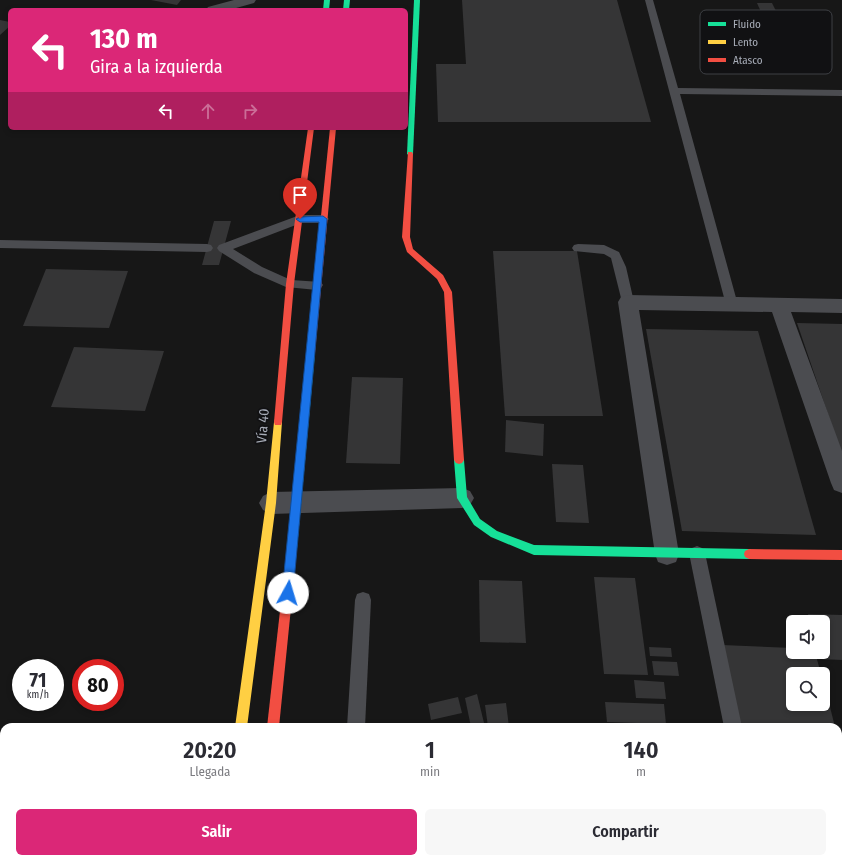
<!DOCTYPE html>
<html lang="es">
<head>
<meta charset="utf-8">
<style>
  body { margin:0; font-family:"Fira Sans Condensed",sans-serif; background:#f7f7f7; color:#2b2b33; height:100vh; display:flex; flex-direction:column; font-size:15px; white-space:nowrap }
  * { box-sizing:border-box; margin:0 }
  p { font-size:13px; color:#7c7c81 }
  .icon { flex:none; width:22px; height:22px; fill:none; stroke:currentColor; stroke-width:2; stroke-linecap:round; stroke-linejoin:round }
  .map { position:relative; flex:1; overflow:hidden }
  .side { position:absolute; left:0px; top:723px; width:842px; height:140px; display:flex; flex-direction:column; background:#fff; border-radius:12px 12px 0 0; box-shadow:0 2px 6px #0003 }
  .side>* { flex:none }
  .top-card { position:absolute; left:8px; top:8px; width:400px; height:122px; border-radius:6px; box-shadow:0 2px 6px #0003; background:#db2777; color:#fff; overflow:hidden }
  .tools { position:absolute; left:786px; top:615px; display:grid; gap:8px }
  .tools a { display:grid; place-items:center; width:44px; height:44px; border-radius:6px; background:#fff; box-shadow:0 2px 6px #0003; font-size:20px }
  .speed { position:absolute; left:12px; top:659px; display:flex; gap:8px; font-size:20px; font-weight:700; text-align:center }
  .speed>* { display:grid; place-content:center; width:52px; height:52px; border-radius:50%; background:#fff; box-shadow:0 2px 6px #0003; line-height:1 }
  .speed small { font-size:10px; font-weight:400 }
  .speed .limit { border:6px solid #d22; background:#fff; color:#111 }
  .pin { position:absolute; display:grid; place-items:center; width:34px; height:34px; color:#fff; margin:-41px -17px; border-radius:50% 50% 50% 0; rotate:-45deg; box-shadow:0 0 4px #0007 }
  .pin .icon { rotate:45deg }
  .me { position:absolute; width:44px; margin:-22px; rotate:6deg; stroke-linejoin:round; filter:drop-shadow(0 0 3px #0008) }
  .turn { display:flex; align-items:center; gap:14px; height:84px; padding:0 16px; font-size:18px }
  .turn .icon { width:52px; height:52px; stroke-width:2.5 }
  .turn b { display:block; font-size:28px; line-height:34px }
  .lanes { display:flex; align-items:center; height:38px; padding:0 16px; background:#0003; justify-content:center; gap:20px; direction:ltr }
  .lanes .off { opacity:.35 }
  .eta { display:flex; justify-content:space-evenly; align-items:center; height:68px; text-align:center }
  .eta b { font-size:24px; font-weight:600; line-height:28px }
  .button { display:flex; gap:8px; margin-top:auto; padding:8px 16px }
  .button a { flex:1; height:46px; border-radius:6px; background:#db2777; color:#fff; font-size:16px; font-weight:600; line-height:46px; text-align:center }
  .button a+a { background:#f7f7f7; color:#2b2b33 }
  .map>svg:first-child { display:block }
  .building { fill:#353536 }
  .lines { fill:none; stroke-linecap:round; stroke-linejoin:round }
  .lane { fill:#4b4c50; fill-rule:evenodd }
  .street { fill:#4b4c50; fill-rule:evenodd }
  .fast { fill:#16e098; fill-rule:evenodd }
  .slow { fill:#ffcf43; fill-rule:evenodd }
  .jam { fill:#f24e42; fill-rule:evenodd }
  .route { fill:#1a73e8; stroke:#114b97 }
  .labels { text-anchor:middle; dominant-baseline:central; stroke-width:3.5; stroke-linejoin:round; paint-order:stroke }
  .street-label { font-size:14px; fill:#a8adb8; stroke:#111113 }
  .key { fill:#111113; stroke:#3e4045; stroke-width:1 }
  .key-label { font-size:11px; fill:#a8adb8 }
</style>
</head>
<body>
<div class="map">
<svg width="842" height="863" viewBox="0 0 842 863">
  <rect width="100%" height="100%" fill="#171717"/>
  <g class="building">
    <polygon points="151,0 181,0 177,5"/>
    <polygon points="462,0 617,0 651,122 438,122 436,64 466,64"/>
    <polygon points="757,3 772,3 781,21 765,21"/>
    <polygon points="0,20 10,22 10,26 0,35"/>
    <polygon points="214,221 231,221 219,265 202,265"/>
    <polygon points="493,251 577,251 603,416 505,416"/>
    <polygon points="46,269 128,271 109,328 23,326"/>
    <polygon points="797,323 842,324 842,455"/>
    <polygon points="646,329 758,331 816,535 682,531"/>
    <polygon points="74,347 164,351 145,411 51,407"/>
    <polygon points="352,377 403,378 400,464 346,463"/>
    <polygon points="506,420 544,424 543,456 505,452"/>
    <polygon points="552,464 583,465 589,523 556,522"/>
    <polygon points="594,577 635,578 648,675 604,674"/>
    <polygon points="479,580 522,581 526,643 480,642"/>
    <polygon points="808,614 842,615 842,660 820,659 818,652 823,652 823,622 810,622"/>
    <polygon points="722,645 793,648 793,652 815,652 821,674 793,674 793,704 823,704 824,683 835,727 739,727"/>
    <polygon points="649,647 671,648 672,657 650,656"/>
    <polygon points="652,661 677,662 679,676 654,675"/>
    <polygon points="634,680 664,682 666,699 636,698"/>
    <polygon points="477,694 485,727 471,727 465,698"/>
    <polygon points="458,697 462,713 431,720 428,704"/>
    <polygon points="605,702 664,704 666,724 607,722"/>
    <polygon points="506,703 509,727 488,727 485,705"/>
    <polygon points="839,740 842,754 842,863 766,863 765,859 838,859"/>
    <rect x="499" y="859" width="88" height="4"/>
  </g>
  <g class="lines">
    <g class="lane">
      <polygon points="645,0 653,0 678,88 842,90 842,96 680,94 738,305 736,308 728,308 726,305"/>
      <polygon points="300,215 323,215 329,219 323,223 301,223 233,249 262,267 291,280 321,282 323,285 321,288 317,290 286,287 254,273 219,251 217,248 219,245"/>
      <polygon points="0,240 207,244 211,245 213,248 211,251 207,252 0,248"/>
      <polygon points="578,244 604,245 619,252 626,267 634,302 632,305 624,305 622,302 611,258 604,254 574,251 572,248 574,245"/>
      <polygon points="697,546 702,548 705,553 742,727 724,727 689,553 692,548"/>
      <polygon points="363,592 369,594 371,600 365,727 347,727 355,600 357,594"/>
      <polygon points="339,859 359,859 358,863 338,863"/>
    </g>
    <g class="street">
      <polygon points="234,0 256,0 254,3 229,10 206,10 208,7"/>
      <polygon points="628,295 842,299 842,313 791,312 842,451 842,493 834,490 831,483 772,312 639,310 679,554 676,562 667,565 658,562 655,554 618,302 621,297"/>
      <polygon points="462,488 470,491 474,498 470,505 462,508 271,514 263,510 259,503 263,496 271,492"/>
    </g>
    <g class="fast">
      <polygon points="324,0 330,0 329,10 323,10"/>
      <polygon points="344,0 350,0 349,10 343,10"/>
      <polygon points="414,0 420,0 413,154 410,156 407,154"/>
      <polygon points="311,350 315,353 297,548 296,551 292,553 288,551 287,548 307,353"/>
      <polygon points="459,456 462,457 464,460 467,497 480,519 497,531 534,545 749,549 753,551 754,554 753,557 749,559 534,555 491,537 474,525 457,498 454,460 456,457"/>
      <rect x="217" y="859" width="12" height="4"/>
    </g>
    <g class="slow">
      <polygon points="278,418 281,419 282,422 276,503 247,727 235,727 266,503 274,422 275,419"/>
      <rect x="253" y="859" width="12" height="4"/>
    </g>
    <g class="jam">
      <polygon points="308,128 314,128 294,284 282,422 281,425 275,425 274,422 286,284"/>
      <polygon points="330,128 336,128 315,353 311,356 307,353"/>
      <polygon points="408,152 412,152 413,154 410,237 413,249 443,275 452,292 464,460 462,463 459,464 456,463 454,460 444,292 437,279 407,252 402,237"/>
      <polygon points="292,543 296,545 297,548 279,727 267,727 287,548 288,545"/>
      <polygon points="749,549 842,550 842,560 749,559 745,557 744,554 745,551"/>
    </g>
  </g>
  <polygon class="route" points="323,216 327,219 293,593 291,596 288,598 284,596 282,593 319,222 300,222 296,219 300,217"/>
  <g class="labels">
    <g class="street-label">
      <text transform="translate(263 426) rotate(-85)">Vía 40</text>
    </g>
  </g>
  <rect x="700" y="10" width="132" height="64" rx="6" class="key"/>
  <rect x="708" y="22" width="18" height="4" fill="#16e098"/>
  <rect x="708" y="40" width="18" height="4" fill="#ffcf43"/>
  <rect x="708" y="58" width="18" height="4" fill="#f24e42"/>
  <g class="key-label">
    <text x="733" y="28">Fluido</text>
    <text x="733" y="46">Lento</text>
    <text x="733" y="64">Atasco</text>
  </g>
</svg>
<div class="tools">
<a><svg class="icon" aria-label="sound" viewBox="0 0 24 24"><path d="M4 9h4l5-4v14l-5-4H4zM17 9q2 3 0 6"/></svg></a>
<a><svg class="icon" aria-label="search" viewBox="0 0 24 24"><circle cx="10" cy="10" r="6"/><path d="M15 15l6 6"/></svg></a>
</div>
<div class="speed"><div>71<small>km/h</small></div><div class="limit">80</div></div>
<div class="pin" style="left:300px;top:219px;background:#d93025"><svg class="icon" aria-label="arrive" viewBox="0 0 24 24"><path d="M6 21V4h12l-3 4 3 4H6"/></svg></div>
<svg class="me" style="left:288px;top:593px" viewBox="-20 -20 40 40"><circle r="19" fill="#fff"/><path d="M0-13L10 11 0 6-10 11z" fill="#1a73e8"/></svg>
<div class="top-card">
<div class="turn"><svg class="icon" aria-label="left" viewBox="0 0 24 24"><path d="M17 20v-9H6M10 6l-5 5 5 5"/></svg><div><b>130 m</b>Gira a la izquierda</div></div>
<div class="lanes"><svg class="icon" aria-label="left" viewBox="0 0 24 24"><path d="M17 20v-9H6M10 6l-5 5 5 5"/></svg><svg class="icon off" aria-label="ahead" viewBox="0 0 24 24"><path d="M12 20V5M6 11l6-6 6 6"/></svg><svg class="icon off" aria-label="right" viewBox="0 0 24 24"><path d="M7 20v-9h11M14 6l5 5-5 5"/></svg></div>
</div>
<section class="side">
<div class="eta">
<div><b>20:20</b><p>Llegada</p></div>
<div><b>1</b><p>min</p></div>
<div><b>140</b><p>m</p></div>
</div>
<div class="button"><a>Salir</a><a>Compartir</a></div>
</section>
</div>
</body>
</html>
